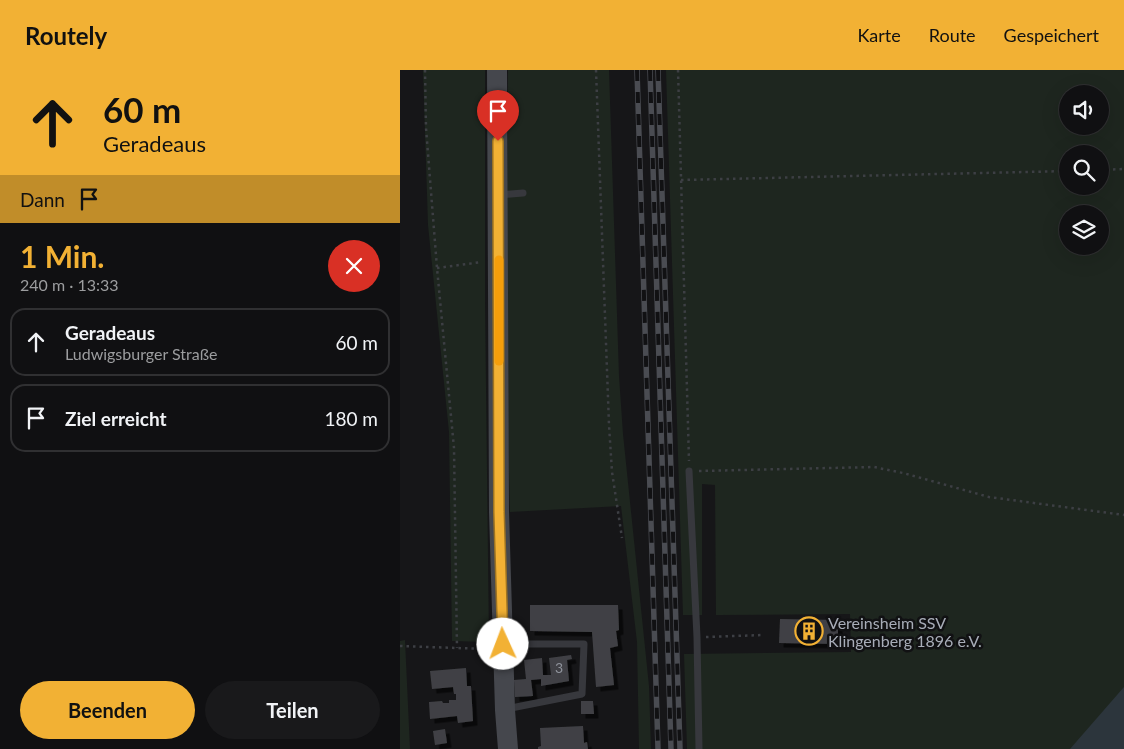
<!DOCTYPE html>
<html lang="de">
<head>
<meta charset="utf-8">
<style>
  body { margin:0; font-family:Lato,sans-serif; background:#19191b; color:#f1f3f6; height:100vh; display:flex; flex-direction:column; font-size:19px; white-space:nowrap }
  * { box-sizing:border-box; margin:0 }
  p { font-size:16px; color:#9c9d9f }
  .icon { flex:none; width:28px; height:28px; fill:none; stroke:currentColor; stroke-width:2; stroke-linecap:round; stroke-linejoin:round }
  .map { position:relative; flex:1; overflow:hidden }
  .panel { display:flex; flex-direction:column; background:#101012; width:400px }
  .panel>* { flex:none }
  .banner { background:#f2b134; color:#111; overflow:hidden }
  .buttons { position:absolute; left:659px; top:15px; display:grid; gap:10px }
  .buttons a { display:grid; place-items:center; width:50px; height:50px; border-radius:50%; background:#101012; box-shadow:0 5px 20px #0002,0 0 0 1px #303032; font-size:25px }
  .pin { position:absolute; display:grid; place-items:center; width:42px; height:42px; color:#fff; margin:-51px -21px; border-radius:50% 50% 50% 0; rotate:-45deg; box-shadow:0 0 5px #0007 }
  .pin .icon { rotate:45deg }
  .me { position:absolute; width:55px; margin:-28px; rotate:358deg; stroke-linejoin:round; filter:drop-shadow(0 0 4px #0008) }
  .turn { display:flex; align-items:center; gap:18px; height:105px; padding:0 20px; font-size:22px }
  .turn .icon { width:65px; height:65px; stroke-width:2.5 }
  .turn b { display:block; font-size:35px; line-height:42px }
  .then { display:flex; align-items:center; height:48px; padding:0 20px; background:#0003; gap:10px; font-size:19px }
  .round { display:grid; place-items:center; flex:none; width:52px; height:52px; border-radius:26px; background:#19191b }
  .head { display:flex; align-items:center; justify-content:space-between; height:85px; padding:0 20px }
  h1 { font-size:30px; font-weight:700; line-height:38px; color:#f2b134 }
  .action { display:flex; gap:10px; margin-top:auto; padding:10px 20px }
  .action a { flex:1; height:58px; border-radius:30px; background:#f2b134; color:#111; font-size:20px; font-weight:700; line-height:58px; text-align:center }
  .action a+a { background:#19191b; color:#f1f3f6 }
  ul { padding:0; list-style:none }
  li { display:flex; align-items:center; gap:15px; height:68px; margin:0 10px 8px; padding:0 10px; border:2px solid #303032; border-radius:15px }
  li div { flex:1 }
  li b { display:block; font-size:19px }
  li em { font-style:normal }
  header { display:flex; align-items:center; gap:30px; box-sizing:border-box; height:70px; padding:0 25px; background:#f2b134; color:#111 }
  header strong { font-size:24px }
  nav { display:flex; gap:28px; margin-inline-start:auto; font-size:18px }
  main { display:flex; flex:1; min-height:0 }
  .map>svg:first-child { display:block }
  .green { fill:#1e261f; fill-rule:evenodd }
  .water { fill:#2c353c }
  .building { fill:#404145; filter:url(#shadow) }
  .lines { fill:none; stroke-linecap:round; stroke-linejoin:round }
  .path { stroke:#3d3f44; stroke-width:2.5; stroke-dasharray:2.5 4; stroke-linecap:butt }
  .service { stroke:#37383d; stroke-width:7 }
  .secondary { stroke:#45474d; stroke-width:20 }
  .rail-casing { stroke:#4a4c52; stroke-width:5.5 }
  .rail { stroke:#111113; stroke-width:4; stroke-dasharray:11; stroke-linecap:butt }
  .route-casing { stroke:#9d7322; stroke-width:12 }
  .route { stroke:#f2b134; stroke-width:9 }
  .slow { stroke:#f59e0b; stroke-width:9 }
  .labels { text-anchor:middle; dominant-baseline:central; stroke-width:5; stroke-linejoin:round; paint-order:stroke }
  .number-label { font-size:14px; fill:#8e929b }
  .poi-label { font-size:16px; fill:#a8adb8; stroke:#111113; text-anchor:start }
</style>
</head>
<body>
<header>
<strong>Routely</strong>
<nav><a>Karte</a><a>Route</a><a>Gespeichert</a></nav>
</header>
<main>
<section class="panel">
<div class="banner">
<div class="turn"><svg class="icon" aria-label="ahead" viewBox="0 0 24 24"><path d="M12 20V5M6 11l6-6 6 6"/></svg><div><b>60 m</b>Geradeaus</div></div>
<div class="then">Dann<svg class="icon" aria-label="arrive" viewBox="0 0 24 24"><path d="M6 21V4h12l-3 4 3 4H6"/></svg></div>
</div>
<div class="head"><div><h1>1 Min.</h1><p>240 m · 13:33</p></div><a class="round" style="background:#d93025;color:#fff"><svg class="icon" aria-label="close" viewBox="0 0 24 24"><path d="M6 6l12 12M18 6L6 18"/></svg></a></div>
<ul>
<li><svg class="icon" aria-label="ahead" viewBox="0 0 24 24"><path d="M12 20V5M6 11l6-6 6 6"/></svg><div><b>Geradeaus</b><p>Ludwigsburger Straße</p></div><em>60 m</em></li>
<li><svg class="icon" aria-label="arrive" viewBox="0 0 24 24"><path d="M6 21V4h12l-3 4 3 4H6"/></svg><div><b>Ziel erreicht</b></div><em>180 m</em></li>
</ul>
<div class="action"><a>Beenden</a><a>Teilen</a></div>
</section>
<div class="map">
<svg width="724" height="679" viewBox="0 0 724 679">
  <defs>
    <filter id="shadow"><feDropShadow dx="4.5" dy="4.5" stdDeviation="0" flood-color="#0009"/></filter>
  </defs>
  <rect width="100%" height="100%" fill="#161618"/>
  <g class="green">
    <polygon points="23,0 85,0 85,232 89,572 52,571 49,362 28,155"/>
    <polygon points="108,0 209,0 219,306 223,364 249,616 251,679 239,679 237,572 221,436 110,442 106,282"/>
    <path d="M266 0H724V679H287L284 584 451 582 450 544 316 545 315 415 302 414V545H283ZM668 24H700V56H668ZM668 84H700V116H668ZM668 144H700V176H668Z"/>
    <polygon points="5,570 10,679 0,679 0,571"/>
  </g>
  <polygon class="water" points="724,617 724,679 670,679"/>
  <g class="building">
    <polygon points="130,535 218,535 219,560 216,561 218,576 210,578 214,615 196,617 192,562 130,561"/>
    <polygon points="380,549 438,550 438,574 379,573"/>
    <polygon points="171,585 172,589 167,590 169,611 141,616 141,609 131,610 133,626 115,627 114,610 126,609 124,590 142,588 143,605 151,605 149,588"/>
    <polygon points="66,598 67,616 71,616 73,651 58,653 57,646 30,649 29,632 42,631 43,633 49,633 49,630 56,630 56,624 54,624 53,617 32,619 30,601"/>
    <polygon points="181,631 193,631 194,644 181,644"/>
    <polygon points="183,656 184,673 187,672 188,679 138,679 138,677 141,676 140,658"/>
    <polygon points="45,659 47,673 35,675 33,661"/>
  </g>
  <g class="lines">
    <g class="path">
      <polyline points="25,0 26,58 37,198 54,378 57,578"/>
      <polyline points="196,0 209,355 212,402 222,468"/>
      <polyline points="278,0 289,391"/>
      <polyline points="700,100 724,99"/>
      <polyline points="281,110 668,101"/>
      <polyline points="37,198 82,192"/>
      <polyline points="299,401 474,397 503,403 589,427 724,445"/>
      <polyline points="306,567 363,565"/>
      <polyline points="0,576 86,579"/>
    </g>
    <g class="service">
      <polyline points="99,125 123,123"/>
      <polyline points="289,401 297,567 299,679"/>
      <polyline points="104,574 184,574 182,624 106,639"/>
    </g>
    <polyline class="secondary" points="97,0 99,442 105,640 108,679"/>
    <g class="rail-casing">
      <g id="rail">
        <polyline points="237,0 258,679"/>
        <polyline points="250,0 271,679"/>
        <polyline points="258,0 280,679"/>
      </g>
    </g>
    <use href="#rail" class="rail"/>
  </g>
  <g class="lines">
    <g class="route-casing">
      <polyline id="route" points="98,71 99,442 103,574"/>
    </g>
    <use href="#route" class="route"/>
    <polyline class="slow" points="99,190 99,291"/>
  </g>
  <defs>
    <g id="building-ring" transform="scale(1.4375)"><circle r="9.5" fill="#111113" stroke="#f2b134" stroke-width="1.5"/><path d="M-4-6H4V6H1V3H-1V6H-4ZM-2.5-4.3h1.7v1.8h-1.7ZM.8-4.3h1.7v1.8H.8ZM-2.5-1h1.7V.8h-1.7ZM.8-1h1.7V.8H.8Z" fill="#f2b134"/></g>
  </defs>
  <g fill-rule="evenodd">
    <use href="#building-ring" x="409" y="561"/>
  </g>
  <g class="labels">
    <g class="number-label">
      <text x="159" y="597">3</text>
    </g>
    <g class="poi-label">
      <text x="428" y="552">Vereinsheim SSV<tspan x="428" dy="18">Klingenberg 1896 e.V.</tspan></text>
    </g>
  </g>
</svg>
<div class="buttons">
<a><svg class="icon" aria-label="sound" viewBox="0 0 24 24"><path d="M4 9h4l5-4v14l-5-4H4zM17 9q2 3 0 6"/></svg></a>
<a><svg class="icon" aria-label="search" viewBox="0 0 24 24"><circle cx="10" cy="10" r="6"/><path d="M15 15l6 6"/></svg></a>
<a><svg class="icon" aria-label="layers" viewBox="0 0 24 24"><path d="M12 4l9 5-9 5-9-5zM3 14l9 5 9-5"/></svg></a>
</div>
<div class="pin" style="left:98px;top:71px;background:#d93025"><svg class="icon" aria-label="arrive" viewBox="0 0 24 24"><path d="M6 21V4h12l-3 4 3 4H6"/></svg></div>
<svg class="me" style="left:103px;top:574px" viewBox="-20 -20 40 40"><circle r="19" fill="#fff"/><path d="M0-13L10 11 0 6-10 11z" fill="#f2b134"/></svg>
</div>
</main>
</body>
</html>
